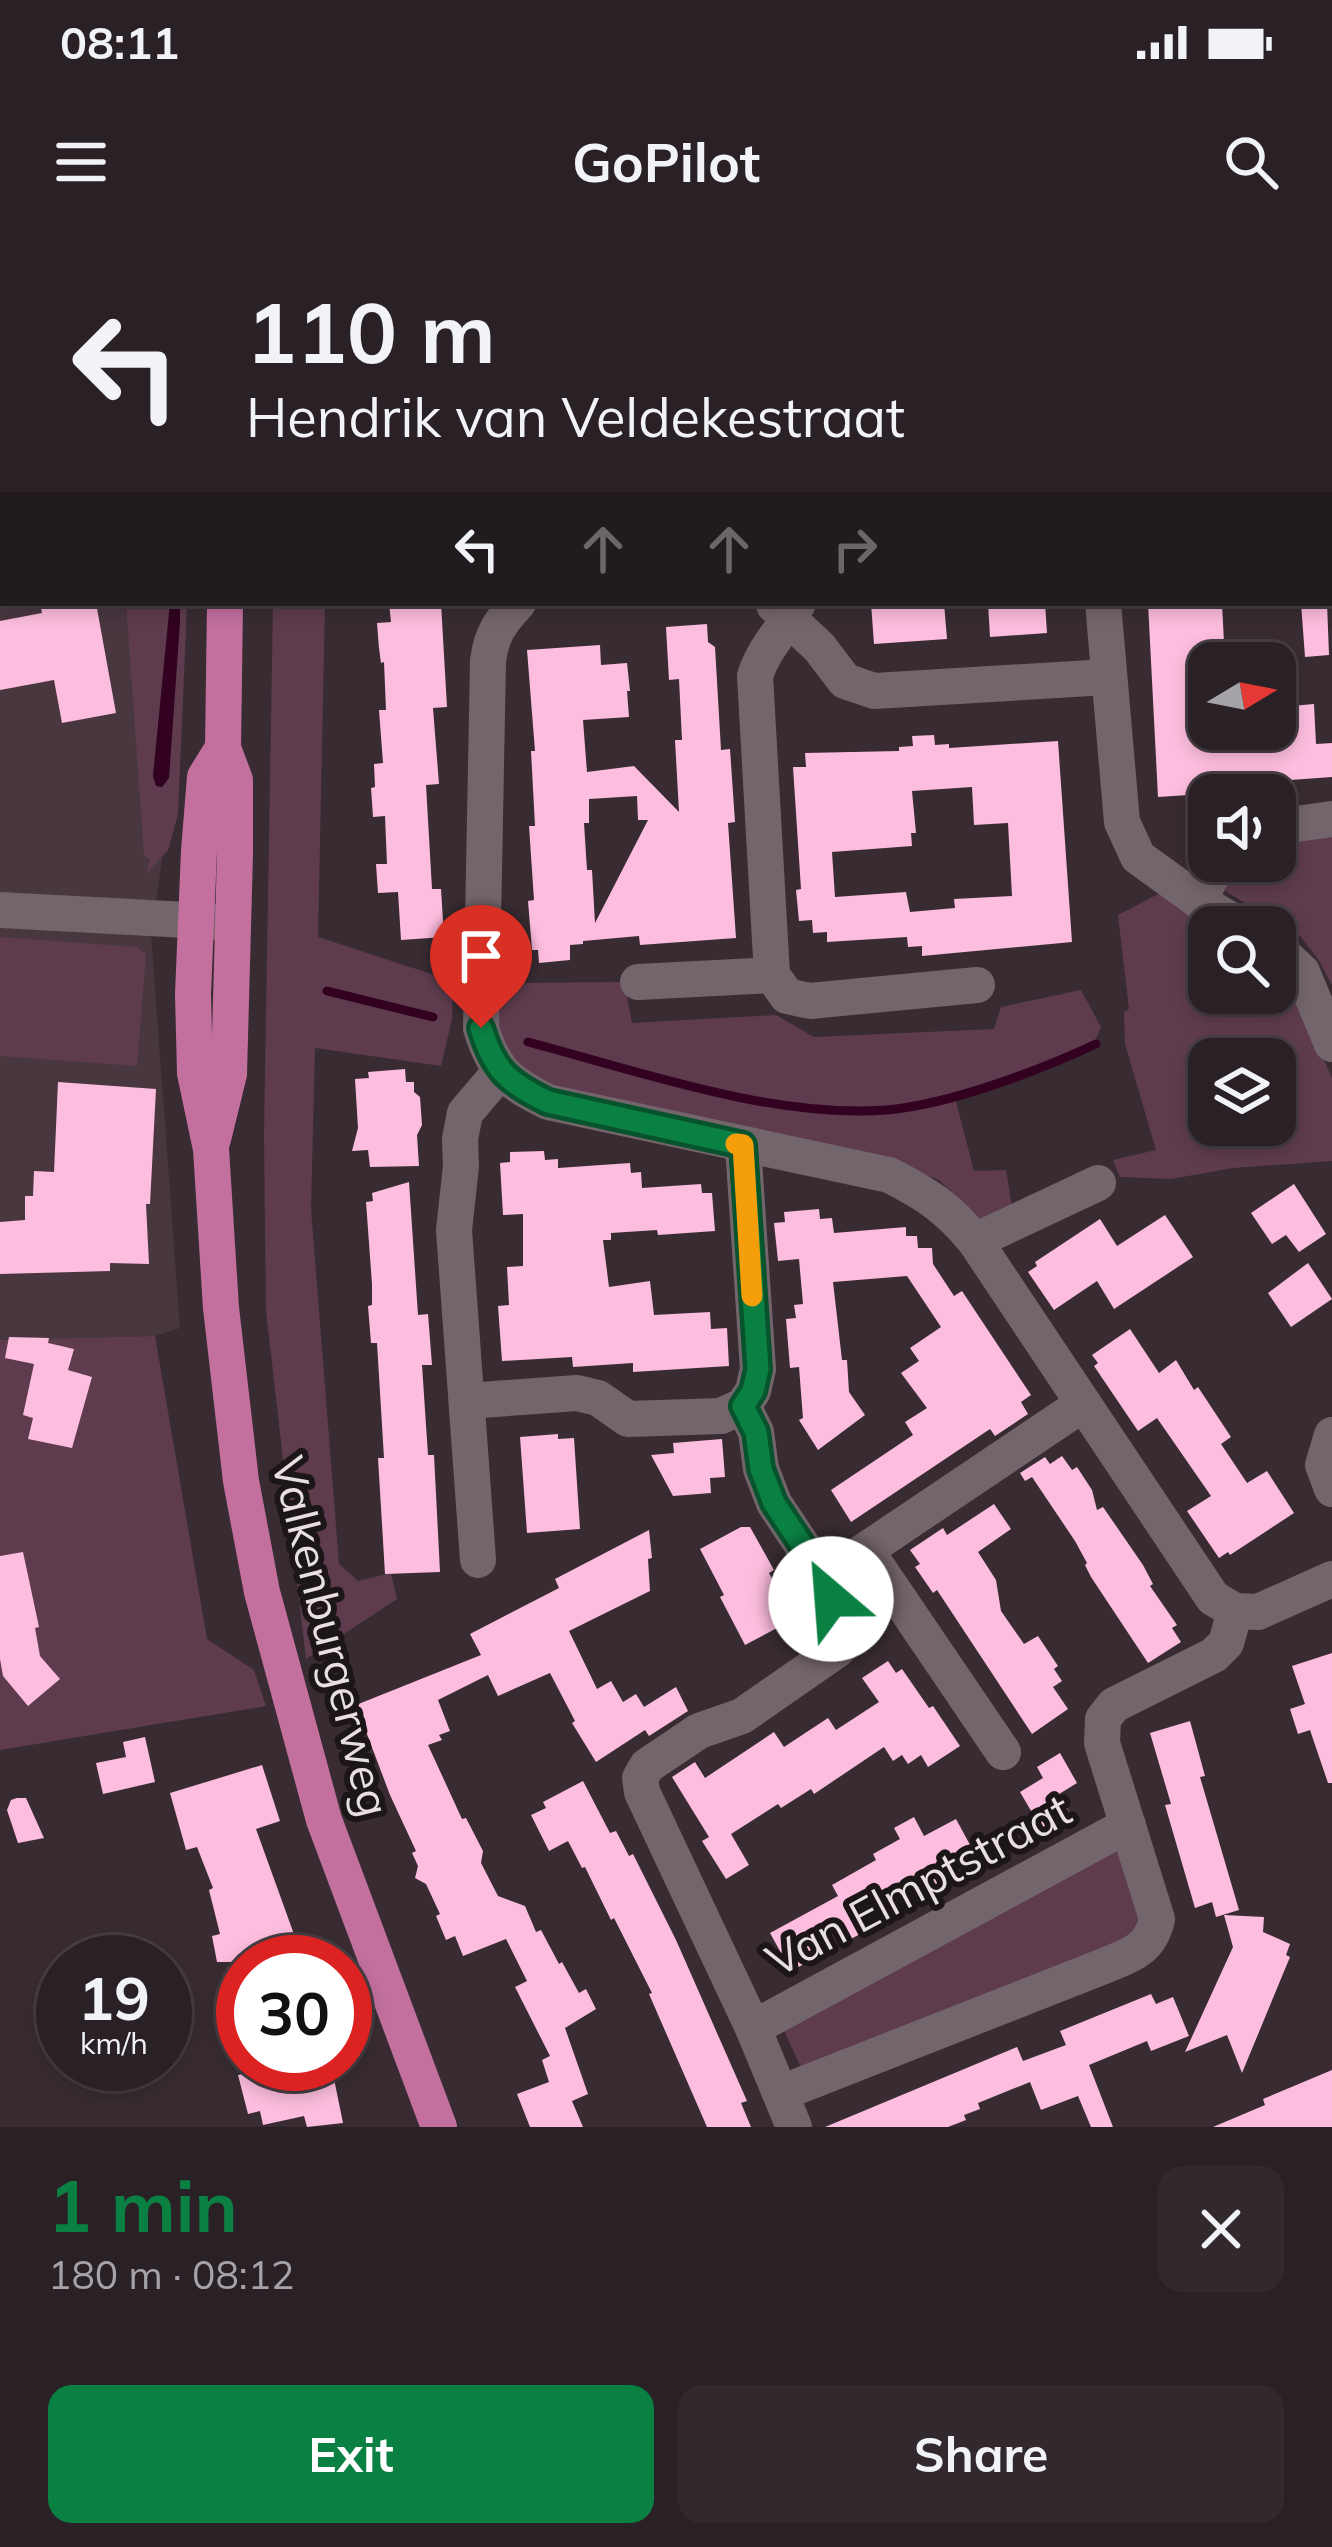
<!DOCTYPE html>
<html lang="en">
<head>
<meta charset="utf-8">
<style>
  body { margin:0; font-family:Mulish,sans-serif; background:#32292e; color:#f1f3f6; height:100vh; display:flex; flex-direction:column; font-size:45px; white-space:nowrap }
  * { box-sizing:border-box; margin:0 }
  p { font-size:39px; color:#a5a3a7 }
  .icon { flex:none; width:66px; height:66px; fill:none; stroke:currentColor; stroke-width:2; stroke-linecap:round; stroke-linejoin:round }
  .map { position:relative; height:1887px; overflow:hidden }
  .drawer { display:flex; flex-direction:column; background:#2a2126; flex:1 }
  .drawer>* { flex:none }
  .hud { position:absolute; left:0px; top:0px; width:1332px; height:366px; box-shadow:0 6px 18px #0003,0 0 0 3px #463e43; background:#2a2126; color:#f1f3f6; overflow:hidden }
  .needle { width:78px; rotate:80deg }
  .tools { position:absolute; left:1188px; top:402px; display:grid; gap:24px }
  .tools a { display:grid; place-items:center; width:108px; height:108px; border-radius:24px; background:#2a2126; box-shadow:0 6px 18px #0003,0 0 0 3px #463e43; font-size:60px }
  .speed { position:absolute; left:36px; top:1695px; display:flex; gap:24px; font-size:60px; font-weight:700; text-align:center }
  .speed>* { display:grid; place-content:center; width:156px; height:156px; border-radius:50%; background:#2a2126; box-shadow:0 6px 18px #0003,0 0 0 3px #463e43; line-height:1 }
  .speed small { font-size:30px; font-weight:400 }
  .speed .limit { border:18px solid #d22; background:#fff; color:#111 }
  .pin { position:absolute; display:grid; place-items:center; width:102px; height:102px; color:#fff; margin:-123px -51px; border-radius:50% 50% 50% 0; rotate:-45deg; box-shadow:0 0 12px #0007 }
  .pin .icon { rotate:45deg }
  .me { position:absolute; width:132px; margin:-66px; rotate:333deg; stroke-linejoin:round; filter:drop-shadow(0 0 9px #0008) }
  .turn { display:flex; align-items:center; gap:42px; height:252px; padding:0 48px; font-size:54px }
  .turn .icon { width:156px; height:156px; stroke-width:2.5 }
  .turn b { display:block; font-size:84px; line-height:102px }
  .lanes { display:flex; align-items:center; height:114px; padding:0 48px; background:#0003; justify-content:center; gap:60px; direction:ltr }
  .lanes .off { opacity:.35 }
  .round { display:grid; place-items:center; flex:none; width:126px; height:126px; border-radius:24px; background:#32292e }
  .summary { display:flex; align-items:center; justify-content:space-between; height:204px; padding:0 48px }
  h1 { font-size:72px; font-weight:700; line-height:90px; color:#0b8043 }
  .primary-button { display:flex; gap:24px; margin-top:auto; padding:24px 48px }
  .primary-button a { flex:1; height:138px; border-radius:24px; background:#0b8043; color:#fff; font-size:48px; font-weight:700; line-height:138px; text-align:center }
  .primary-button a+a { background:#32292e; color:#f1f3f6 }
  .status { display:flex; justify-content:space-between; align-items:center; height:84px; padding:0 60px; background:#2a2126; direction:ltr }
  .status svg { height:33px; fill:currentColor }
  header { display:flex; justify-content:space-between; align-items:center; height:156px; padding:0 48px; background:#2a2126; font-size:54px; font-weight:700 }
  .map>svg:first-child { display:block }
  .built { fill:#493740 }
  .green { fill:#5e3c4e; fill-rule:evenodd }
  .water { fill:#320220 }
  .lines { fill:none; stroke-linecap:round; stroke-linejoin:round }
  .stream { stroke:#320220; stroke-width:9 }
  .building { fill:#fdbdde; fill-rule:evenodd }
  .minor { stroke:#73656c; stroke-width:36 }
  .major { stroke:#c3709f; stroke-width:36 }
  .route-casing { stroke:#07532c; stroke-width:30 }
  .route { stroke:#0b8043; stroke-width:21 }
  .slow { stroke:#f59e0b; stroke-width:21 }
  .labels { text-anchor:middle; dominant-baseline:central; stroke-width:12; stroke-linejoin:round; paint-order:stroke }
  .street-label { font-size:45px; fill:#e7dfe3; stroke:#1c1619 }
</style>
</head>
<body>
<div class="status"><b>08:11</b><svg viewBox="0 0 49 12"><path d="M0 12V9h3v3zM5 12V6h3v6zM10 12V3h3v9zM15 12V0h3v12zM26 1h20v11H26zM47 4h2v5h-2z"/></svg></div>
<header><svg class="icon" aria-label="menu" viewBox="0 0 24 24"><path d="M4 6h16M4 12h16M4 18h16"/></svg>GoPilot<svg class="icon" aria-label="search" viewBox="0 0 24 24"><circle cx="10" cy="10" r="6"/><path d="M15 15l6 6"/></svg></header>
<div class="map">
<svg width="1332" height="1887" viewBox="0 0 1332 1887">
  <rect width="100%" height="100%" fill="#382c32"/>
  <polygon class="built" points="0,0 159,0 159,3 3,3 3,363 175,363 170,566 151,694 180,1088 155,1096 0,1100"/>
  <g class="green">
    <polygon points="126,363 170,363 153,536 156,545 162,547 169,538 180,363 187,363 178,575 168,610 148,632 146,633 150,619 144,615"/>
    <polygon points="273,363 325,363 318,697 453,741 452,779 441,826 315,808 311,969 339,1324 358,1341 391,1333 397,1359 306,1419 266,1071 264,895"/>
    <polygon points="1332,596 1332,745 1318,719 1300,696 1222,649 1242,621 1275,621 1275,606"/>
    <path d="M1164 651 1209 687V753H1275V732L1289 742 1332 838V921L1233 928 1171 939 1120 937 1113 920 1156 910 1125 804 1124 772 1129 769 1118 675ZM1209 819H1275V885H1209Z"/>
    <polygon points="0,697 136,707 146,714 137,826 0,816"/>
    <polygon points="624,742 632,783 776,775 814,797 994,789 1001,767 1081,750 1101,787 1092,808 1039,831 955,858 974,931 1006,930 1012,967 982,981 939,940 902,925 582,862 516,833 498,792 495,743"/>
    <polygon points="155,1096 207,1399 254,1430 266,1466 0,1510 0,1100"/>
    <polygon points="1119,1607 1145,1676 1139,1698 803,1832 782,1786"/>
  </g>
  <polygon class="water" points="170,363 180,363 180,382 169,538 162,547 156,546 153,536"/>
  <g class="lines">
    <g class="stream">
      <polyline points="327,751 433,777"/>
      <path d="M528 802C638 831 774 879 887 870 951 864 1038 831 1096 804"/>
    </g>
  </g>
  <g class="building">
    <polygon points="40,363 96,363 116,473 62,483 54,440 0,450 0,381 42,373"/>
    <polygon points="389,363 441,363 447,467 433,468 439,544 426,545 432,649 441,649 444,697 401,700 398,652 378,653 376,624 387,624 385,576 373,577 372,562 371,548 375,547 374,524 383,523 379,470 386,470 384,422 381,423 379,408 377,383 391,382"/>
    <polygon points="871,363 944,363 947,399 874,404"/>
    <polygon points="988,363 1045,363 1047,393 990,397"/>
    <polygon points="1148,363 1181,363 1181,367 1222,363 1225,423 1209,423 1209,489 1243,489 1244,499 1288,495 1288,488 1293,488 1291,466 1314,464 1316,504 1332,503 1332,537 1264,542 1264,550 1158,557"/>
    <polygon points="1301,363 1327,363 1329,415 1305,417"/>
    <path d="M707 384 708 402 715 407 721 510 730 509 735 582 728 583 736 698 640 705 639 696 583 701V704L570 705V720L539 723 538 710H532L528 661 534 660 529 586H535L531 511H535L527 410 600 405 601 425 627 423 630 451H627L629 477 583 480 587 532 634 526 679 572 675 500H682L679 439 669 440 666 387ZM637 556 638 580H648L595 683 592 630H587L584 583H589V559Z"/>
    <path d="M934 495 935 505 949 504V508L1058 501 1072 702 922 716V706L908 707 907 697 827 702V692L813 693 812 680 799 681 796 650 801 649 793 527H806L805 513 899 511V507L913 506 912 496ZM972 547 974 585 1008 583 1012 656 954 659 955 668 910 672 906 652 835 657 832 612 912 606 911 593H916L912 551Z"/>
    <polygon points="405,829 406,842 414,842 414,852 420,857 422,885 417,895 419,926 370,927 368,910 352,911 358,888 355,839 369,838 368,832"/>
    <polygon points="58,842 156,849 150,964 146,964 149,1024 110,1023 110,1031 0,1034 0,982 25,980 25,956 33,956 34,931 54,932"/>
    <polygon points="544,911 545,920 558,919 558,928 630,923 631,933 641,932 642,948 701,944 702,953 712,953 715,991 658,995 657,990 611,993 611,1000 603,1000 609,1047 650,1041 654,1075 710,1072 711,1089 727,1088 729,1126 633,1132 633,1123 573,1127 572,1117 502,1121 498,1066 509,1065 507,1027 523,1026 523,974 503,975 500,923 510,922 510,912"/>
    <polygon points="409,942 418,1075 428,1074 432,1125 422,1125 428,1215 434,1215 440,1332 385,1334 378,1218 384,1218 377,1103 371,1103 368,1066 372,1065 372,1044 366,962 373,961 372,953"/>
    <polygon points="1294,944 1326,994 1299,1012 1286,995 1272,1004 1251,973"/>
    <polygon points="819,969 820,979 832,978 834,993 906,987 906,996 917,996 918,1008 932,1008 933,1024 954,1056 962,1051 1031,1155 1021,1162 1028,1174 995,1196 990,1189 851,1282 831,1250 913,1195 905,1182 927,1168 901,1133 919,1121 910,1108 941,1087 907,1036 833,1042 842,1120 847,1120 849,1152 865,1175 818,1210 799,1180 803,1178 799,1127 790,1128 786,1079 796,1078 794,1065 803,1064 799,1019 778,1021 774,983 785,982 784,972"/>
    <polygon points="1165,975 1193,1017 1114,1069 1097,1041 1054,1070 1028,1032 1037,1026 1035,1022 1100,979 1117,1006"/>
    <polygon points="1308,1023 1332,1059 1291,1087 1268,1053"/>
    <polygon points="1130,1089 1159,1133 1176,1120 1194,1150 1198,1147 1231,1197 1221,1204 1247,1243 1267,1231 1294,1273 1230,1315 1228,1312 1219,1318 1187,1271 1211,1256 1157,1178 1138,1191 1094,1126 1098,1123 1092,1115"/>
    <polygon points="9,1097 49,1098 48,1103 74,1109 68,1130 92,1137 72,1208 28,1199 33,1178 23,1175 34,1124 5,1118"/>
    <polygon points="558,1194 558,1199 574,1198 580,1289 527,1293 520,1197"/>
    <polygon points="722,1199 725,1237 710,1238 711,1253 673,1256 651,1215 674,1213 673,1203"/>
    <polygon points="1062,1216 1072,1230 1077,1227 1092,1250 1097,1270 1103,1267 1143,1325 1153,1344 1150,1346 1177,1385 1172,1388 1181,1402 1148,1423 1091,1337 1085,1325 1087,1323 1075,1301 1032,1237 1025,1241 1020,1233 1045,1217 1050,1224"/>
    <polygon points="994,1264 1011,1289 978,1312 996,1340 1001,1371 1024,1404 1038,1396 1058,1426 1054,1429 1062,1441 1053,1447 1068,1469 1032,1494 937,1350 933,1353 915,1327 920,1324 910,1310 943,1288 947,1295"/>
    <polygon points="741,1287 750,1287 774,1330 769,1333 794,1379 745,1405 720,1357 724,1355 700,1309"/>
    <polygon points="649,1290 652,1318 648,1319 650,1351 569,1391 597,1449 611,1441 623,1462 636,1454 644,1467 676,1447 688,1471 649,1496 645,1490 596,1522 572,1483 575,1481 550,1433 498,1456 488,1435 438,1460 450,1491 439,1495 442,1500 428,1505 462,1579 466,1578 483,1611 481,1623 498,1656 525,1666 536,1692 541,1690 559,1724 562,1722 579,1753 586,1749 596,1769 565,1788 588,1854 572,1861 583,1887 530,1887 517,1854 549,1842 542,1820 550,1816 515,1747 527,1741 506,1699 463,1716 455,1696 446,1700 436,1676 440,1674 426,1644 415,1638 418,1626 412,1613 416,1611 390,1555 356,1465 481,1415 470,1394 559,1348 555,1339"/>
    <polygon points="23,1312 39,1387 35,1388 40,1416 60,1439 28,1466 3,1436 0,1419 0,1316"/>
    <polygon points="1332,1413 1332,1543 1328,1543 1310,1490 1298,1494 1290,1469 1305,1464 1292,1426"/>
    <polygon points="888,1421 896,1433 902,1429 929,1468 933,1466 960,1506 928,1527 921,1515 908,1524 902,1515 893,1521 884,1507 814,1554 811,1549 781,1568 778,1564 731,1594 749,1625 726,1639 702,1601 709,1597 672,1537 695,1522 705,1538 774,1492 784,1507 828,1478 836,1490 879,1462 862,1438"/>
    <polygon points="1190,1481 1205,1536 1200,1537 1239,1670 1216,1677 1212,1662 1195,1668 1165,1565 1171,1564 1150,1493"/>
    <polygon points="145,1497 155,1542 103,1554 96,1523 126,1517 123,1502"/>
    <polygon points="1060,1513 1077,1543 1059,1554 1072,1577 1044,1593 1020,1552 1043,1538 1037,1527"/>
    <polygon points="262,1525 280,1581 256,1589 304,1722 217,1722 212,1696 220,1694 209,1650 213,1648 197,1607 186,1610 170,1553"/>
    <polygon points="583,1541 610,1593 616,1591 629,1616 633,1614 676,1700 747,1861 741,1863 751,1887 707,1887 649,1754 652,1753 614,1678 611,1680 585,1627 582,1628 568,1601 549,1611 531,1575 546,1568 543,1562"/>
    <polygon points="17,1558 26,1558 44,1598 18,1603 7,1570 11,1560"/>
    <polygon points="914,1577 924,1596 956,1579 983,1629 962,1640 959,1635 903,1665 905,1670 791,1731 770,1693 838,1656 832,1645 876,1620 873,1614 900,1599 894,1588"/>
    <polygon points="1224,1675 1264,1677 1263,1692 1290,1704 1286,1715 1290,1717 1242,1833 1227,1795 1185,1812 1233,1707"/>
    <polygon points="1151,1754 1156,1764 1173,1757 1189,1796 1151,1811 1147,1801 1089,1825 1113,1887 1091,1887 1078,1856 1041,1870 1030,1842 978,1863 980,1869 964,1875 966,1880 948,1887 825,1887 1017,1807 1023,1821 1066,1805 1060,1791"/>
    <polygon points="274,1828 276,1840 332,1829 343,1883 307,1887 304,1876 263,1885 260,1871 248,1874 238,1835"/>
    <polygon points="1332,1830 1332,1887 1213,1887 1265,1865 1263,1859"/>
  </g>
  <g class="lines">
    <g class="minor">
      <polyline points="459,0 460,3"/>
      <polyline points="808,0 808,3"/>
      <polyline points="1083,0 1084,3"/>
      <path d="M518 363C500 382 491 395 488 421L481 788C494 831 508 842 548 862L889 935C927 954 948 968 975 1001L1213 1358 1235 1371 1258 1372 1332 1339"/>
      <polyline points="1103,363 1122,582 1138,617 1199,661 1242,687"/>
      <polyline points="774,365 819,407 845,441 874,451 1107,437"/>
      <polyline points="1275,587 1332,579"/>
      <polyline points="1199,661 1219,621"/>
      <polyline points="0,670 224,682"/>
      <polyline points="1275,707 1302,732 1332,804"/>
      <path d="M772 735 755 436C764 407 784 390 798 363"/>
      <polyline points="772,735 787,756 810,761 977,745"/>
      <polyline points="638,742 772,735"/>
      <polyline points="743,906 758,1129 753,1151 743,1166 756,1192 761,1229 774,1263 808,1314 826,1321 851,1320 1083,1164"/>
      <polyline points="975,1001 1098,943"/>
      <polyline points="467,1161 577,1153 598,1158 628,1179 721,1176 743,1166"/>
      <polyline points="1332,1195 1323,1225 1332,1249"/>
      <polyline points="866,1310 1003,1512"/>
      <polyline points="478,1320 454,990 461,926 460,899 465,873 500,832"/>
      <polyline points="753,1788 1128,1585"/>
      <path d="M781 1853 1104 1726C1132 1714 1150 1710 1157 1679L1102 1503 1103 1479 1114 1465 1214 1415 1226 1403 1235 1371"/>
      <polyline points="794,1887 753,1788 642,1552 640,1538 647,1526 699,1491 742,1476 837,1410 847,1399 846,1381 831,1359 826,1321"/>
    </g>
    <g class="major">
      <polyline points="207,0 207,3"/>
      <polyline points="223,508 205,537 199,611 193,754 195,833 211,909 221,1068 241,1241 262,1352 324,1580 439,1887"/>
      <polyline points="213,899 229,834 235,613 235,540 223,508 225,363"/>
    </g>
  </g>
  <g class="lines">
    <g class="route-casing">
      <path id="route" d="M481 788C494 831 508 842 548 862L743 905 758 1129 753 1151 743 1166 756 1192 761 1229 774 1263 808 1314 826 1321 831 1359"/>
    </g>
    <use href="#route" class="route"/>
    <polyline class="slow" points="736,904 743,905 752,1056"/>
  </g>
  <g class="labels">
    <g class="street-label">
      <text transform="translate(332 1396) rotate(76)">Valkenburgerweg</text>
      <text transform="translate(918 1644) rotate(-28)">Van Elmptstraat</text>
    </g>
  </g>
</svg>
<div class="tools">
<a><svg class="needle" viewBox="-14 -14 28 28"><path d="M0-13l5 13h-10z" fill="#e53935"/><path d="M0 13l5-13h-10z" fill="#a5a3a7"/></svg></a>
<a><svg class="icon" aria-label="sound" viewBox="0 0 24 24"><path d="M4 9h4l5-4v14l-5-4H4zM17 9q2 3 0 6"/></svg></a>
<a><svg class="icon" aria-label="search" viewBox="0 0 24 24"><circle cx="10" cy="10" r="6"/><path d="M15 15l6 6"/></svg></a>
<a><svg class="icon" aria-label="layers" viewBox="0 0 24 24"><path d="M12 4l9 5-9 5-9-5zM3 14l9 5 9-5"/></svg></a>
</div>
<div class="speed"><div>19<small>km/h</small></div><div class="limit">30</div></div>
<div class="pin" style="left:481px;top:788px;background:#d93025"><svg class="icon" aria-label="arrive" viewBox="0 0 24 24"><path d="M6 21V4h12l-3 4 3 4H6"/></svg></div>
<svg class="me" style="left:831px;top:1359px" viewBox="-20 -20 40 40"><circle r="19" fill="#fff"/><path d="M0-13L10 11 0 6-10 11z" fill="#0b8043"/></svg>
<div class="hud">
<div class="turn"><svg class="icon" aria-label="left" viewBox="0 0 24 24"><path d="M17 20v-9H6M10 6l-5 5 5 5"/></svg><div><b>110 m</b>Hendrik van Veldekestraat</div></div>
<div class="lanes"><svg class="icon" aria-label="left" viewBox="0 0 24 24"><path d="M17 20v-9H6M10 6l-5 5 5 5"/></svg><svg class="icon off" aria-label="ahead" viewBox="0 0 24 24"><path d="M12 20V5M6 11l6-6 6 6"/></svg><svg class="icon off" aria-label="ahead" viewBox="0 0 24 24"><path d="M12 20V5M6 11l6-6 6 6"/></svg><svg class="icon off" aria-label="right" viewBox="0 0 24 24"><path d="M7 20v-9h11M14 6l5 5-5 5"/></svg></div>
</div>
</div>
<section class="drawer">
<div class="summary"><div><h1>1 min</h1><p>180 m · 08:12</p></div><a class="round"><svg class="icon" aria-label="close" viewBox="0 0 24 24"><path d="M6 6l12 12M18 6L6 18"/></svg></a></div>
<div class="primary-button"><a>Exit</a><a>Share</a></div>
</section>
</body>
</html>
